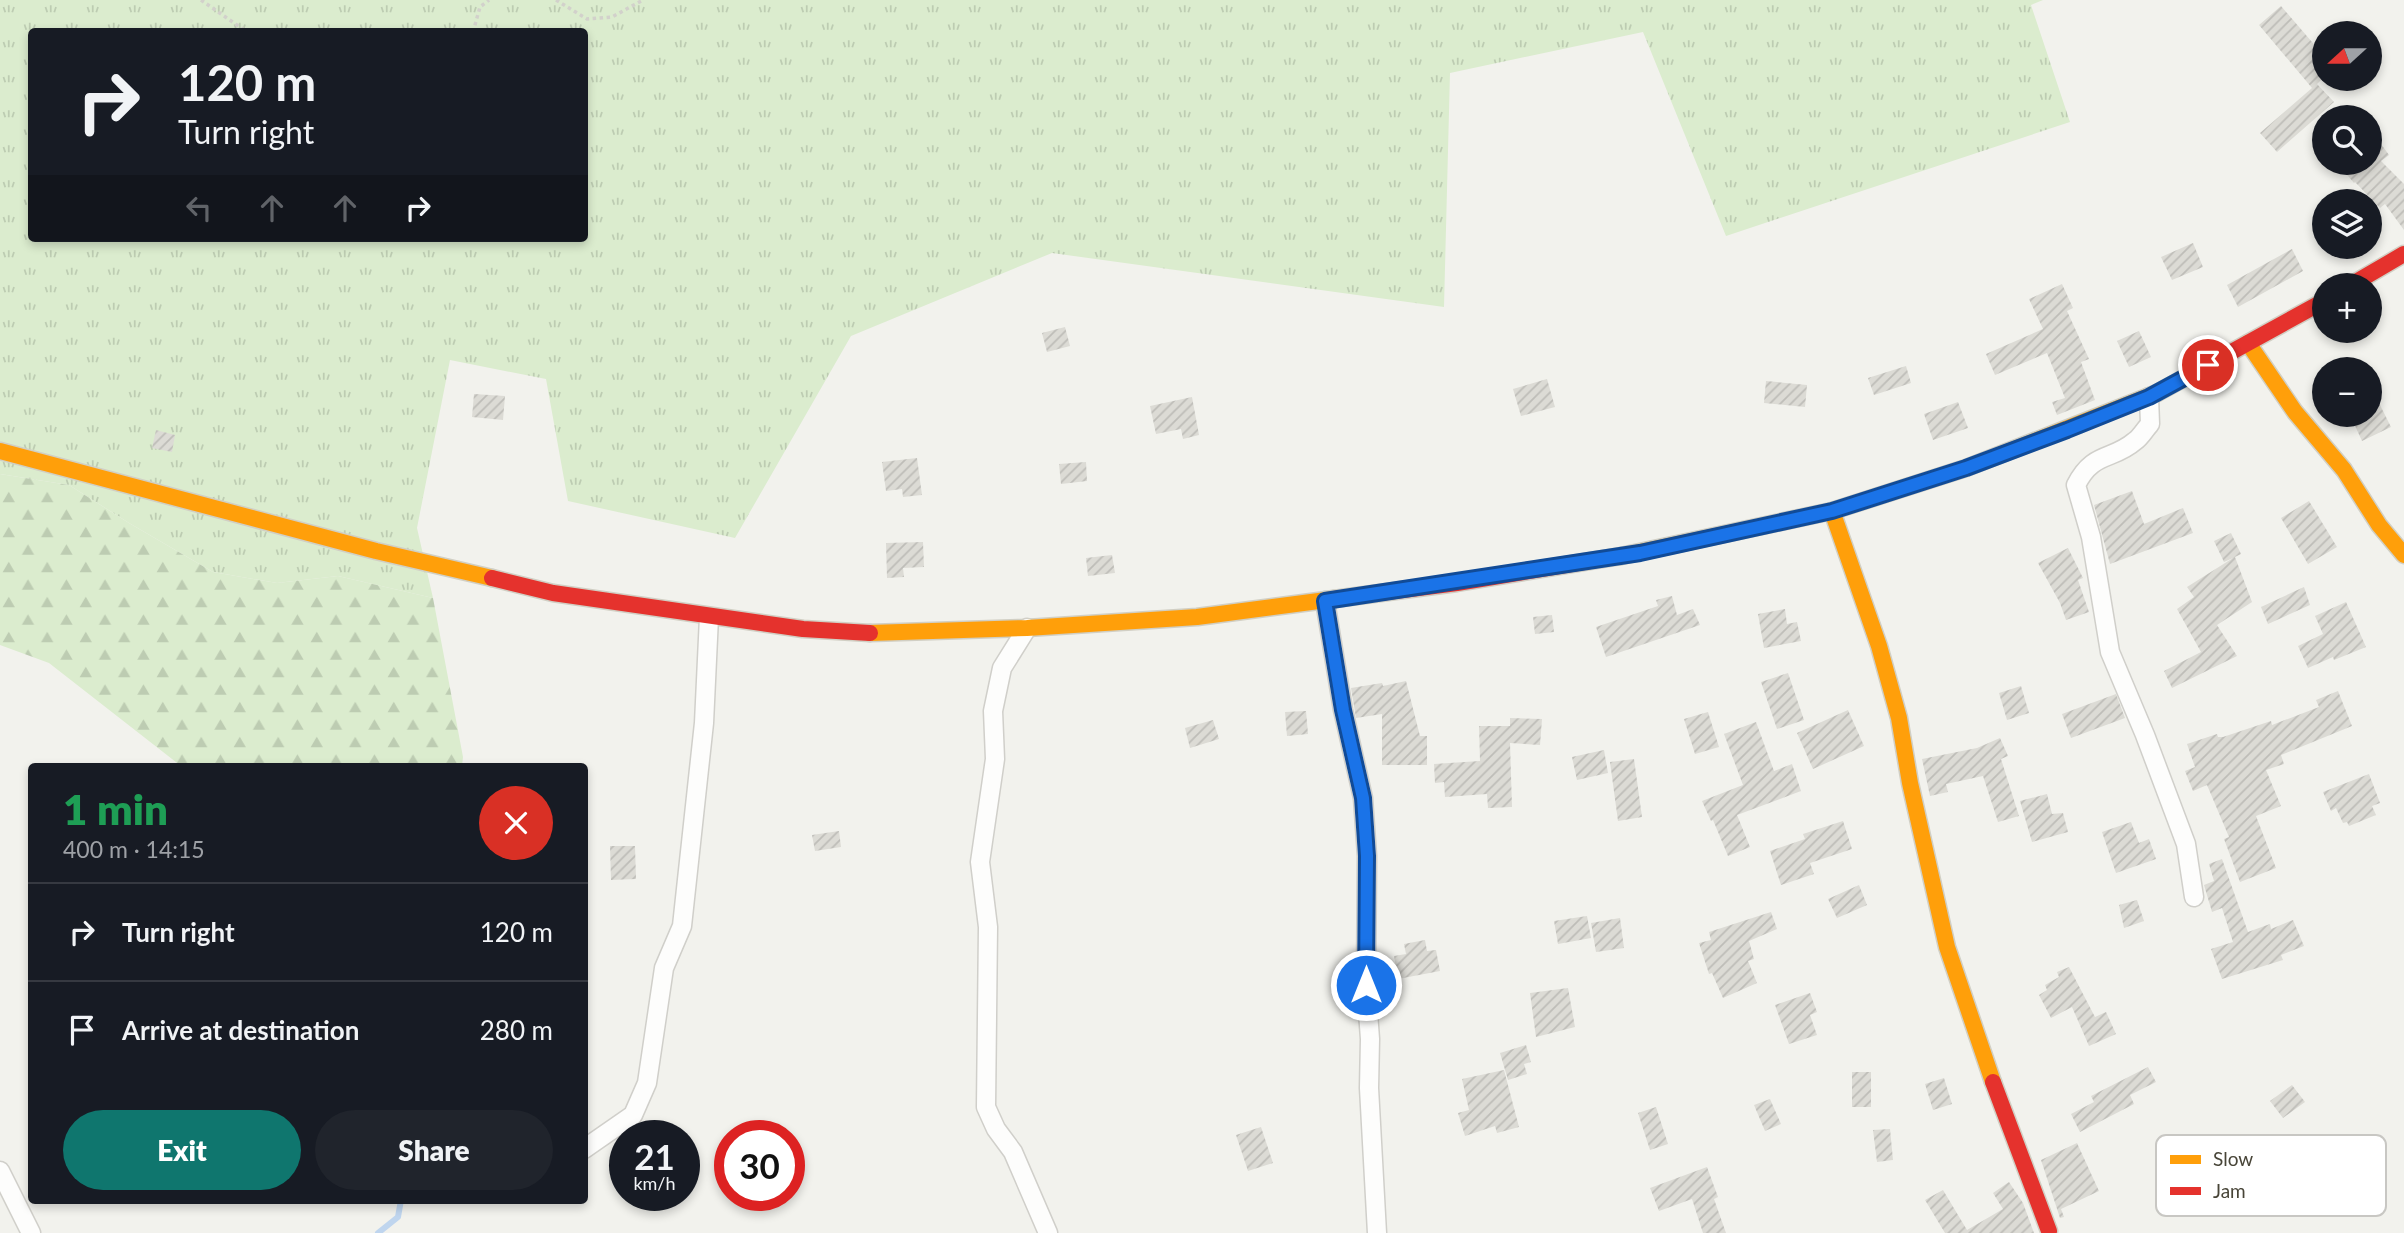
<!DOCTYPE html>
<html lang="en">
<head>
<meta charset="utf-8">
<style>
  body { margin:0; font-family:Lato,sans-serif; background:#20242c; color:#f1f3f6; height:100vh; display:flex; flex-direction:column; font-size:26px; white-space:nowrap }
  * { box-sizing:border-box; margin:0 }
  p { font-size:23px; color:#9ea1a6 }
  .icon { flex:none; width:38px; height:38px; fill:none; stroke:currentColor; stroke-width:2; stroke-linecap:round; stroke-linejoin:round }
  .map { position:relative; flex:1; overflow:hidden }
  .sheet { position:absolute; left:28px; top:763px; width:560px; height:441px; display:flex; flex-direction:column; background:#171b24; border-radius:7px; box-shadow:0 4px 10px #0003 }
  .sheet>* { flex:none }
  .top-card { position:absolute; left:28px; top:28px; width:560px; height:214px; border-radius:7px; box-shadow:0 4px 10px #0003; background:#171b24; color:#f1f3f6; overflow:hidden }
  .needle { width:46px; rotate:249deg }
  .tools { position:absolute; left:2312px; top:21px; display:grid; gap:14px }
  .tools a { display:grid; place-items:center; width:70px; height:70px; border-radius:50%; background:#171b24; box-shadow:0 4px 10px #0003; font-size:35px }
  .speed { position:absolute; left:609px; top:1120px; display:flex; gap:14px; font-size:35px; font-weight:700; text-align:center }
  .speed>* { display:grid; place-content:center; width:91px; height:91px; border-radius:50%; background:#171b24; box-shadow:0 4px 10px #0003; line-height:1 }
  .speed small { font-size:18px; font-weight:400 }
  .speed .limit { border:10px solid #d22; background:#fff; color:#111 }
  .pin { position:absolute; display:grid; place-items:center; width:60px; height:60px; color:#fff; margin:-30px; border:4px solid #fff; border-radius:50%; box-shadow:0 2px 7px #0007 }
  .me { position:absolute; width:77px; margin:-38px; rotate:0deg; stroke-linejoin:round; filter:drop-shadow(0 0 5px #0008) }
  .turn { display:flex; align-items:center; gap:24px; height:147px; padding:0 35px; font-size:32px }
  .turn .icon { width:91px; height:91px; stroke-width:2.5 }
  .turn b { display:block; font-size:49px; line-height:60px }
  .lanes { display:flex; align-items:center; height:66px; padding:0 35px; background:#0003; justify-content:center; gap:35px; direction:ltr }
  .lanes .off { opacity:.35 }
  .round { display:grid; place-items:center; flex:none; width:74px; height:74px; border-radius:37px; background:#20242c }
  .overview { display:flex; align-items:center; justify-content:space-between; height:119px; padding:0 35px }
  h1 { font-size:42px; font-weight:800; line-height:52px; color:#1e9e55 }
  .primary-button { display:flex; gap:14px; margin-top:auto; padding:14px 35px }
  .primary-button a { flex:1; height:80px; border-radius:42px; background:#0f766e; color:#fff; font-size:28px; font-weight:800; line-height:80px; text-align:center }
  .primary-button a+a { background:#20242c; color:#f1f3f6 }
  ul { padding:0; list-style:none }
  li { display:flex; align-items:center; gap:21px; height:98px; padding:0 35px; border-top:2px solid #363941 }
  li div { flex:1 }
  li b { display:block; font-size:26px }
  li em { font-style:normal }
  .map>svg:first-child { display:block }
  .grass { fill:url(#grass-tufts); fill-rule:evenodd }
  .forest { fill:url(#forest-firs) }
  .lines { fill:none; stroke-linecap:round; stroke-linejoin:round }
  .stream { stroke:#bfd5ee; stroke-width:6 }
  .building { fill:url(#building-hatch) }
  .street-casing { stroke:#d0cfca; stroke-width:21 }
  .slow-casing { stroke:#d1cfc4; stroke-width:19 }
  .jam-casing { stroke:#d1cfc4; stroke-width:19 }
  .path { stroke:#d2d1cb; stroke-width:3.5; stroke-dasharray:3.5 3.5; stroke-linecap:butt }
  .street { stroke:#fdfdfc; stroke-width:18 }
  .slow { stroke:#ff9f0a; stroke-width:16 }
  .jam { stroke:#e5322d; stroke-width:16 }
  .route-casing { stroke:#114b97; stroke-width:18 }
  .route { stroke:#1a73e8; stroke-width:12 }
  .key { fill:#fff; stroke:#c8c7c3; stroke-width:2 }
  .key-label { font-size:19px; fill:#484538 }
</style>
</head>
<body>
<div class="map">
<svg width="2404" height="1233" viewBox="0 0 2404 1233">
  <defs>
    <pattern id="grass-tufts" width="24" height="20" patternUnits="userSpaceOnUse" patternTransform="scale(1.75)"><rect width="24" height="20" fill="#dbecce"/><path d="M3 7l-1-3M5 7V3M7 7l1-3M15 17l-1-3M17 17v-4M19 17l1-3" fill="none" stroke="#bdccb2"/></pattern>
    <pattern id="forest-firs" width="22" height="20" patternUnits="userSpaceOnUse" patternTransform="scale(1.75)"><rect width="22" height="20" fill="#dbecce"/><path d="M5 1l3.5 6h-7zM16 11l3.5 6h-7z" fill="#bdccb2"/></pattern>
    <pattern id="building-hatch" width="6" height="6" patternUnits="userSpaceOnUse" patternTransform="scale(1.75)"><rect width="6" height="6" fill="#dcdbd5"/><path d="M-1 1l2-2M0 6l6-6M5 7l2-2" fill="none" stroke="#bebdb8"/></pattern>
  </defs>
  <rect width="100%" height="100%" fill="#f2f2ed"/>
  <path class="grass" d="M0 0H2043L2031 5 2070 122 1726 236 1643 32 1450 73 1444 307 1052 253 851 336 735 538 568 501 546 379 450 360 417 528 433 598 338 576 277 583 213 572 129 523 69 485 0 474ZM32 32H584V238H32Z"/>
  <polygon class="forest" points="0,474 69,485 129,523 213,572 277,583 338,576 433,598 463,757 462,766 181,766 49,663 0,645"/>
  <g class="lines">
    <polyline class="stream" points="378,1233 398,1217 401,1200"/>
  </g>
  <g class="building">
    <polygon points="2281,6 2324,56 2324,77 2317,84 2334,102 2277,152 2260,133 2312,88 2259,25"/>
    <polygon points="2370,129 2389,155 2381,161 2404,184 2404,230 2385,204 2380,208 2355,182 2354,183 2337,163 2370,163"/>
    <polygon points="2193,243 2203,267 2172,280 2161,257"/>
    <polygon points="2292,249 2303,271 2238,307 2227,285"/>
    <polygon points="2062,284 2073,308 2067,311 2089,359 2081,362 2095,400 2057,415 2052,402 2065,398 2047,353 1995,375 1986,354 2043,329 2029,299"/>
    <polygon points="1065,327 1070,346 1047,352 1042,333"/>
    <polygon points="2139,331 2151,357 2129,367 2117,341"/>
    <polygon points="1906,366 1911,383 1874,395 1868,378"/>
    <polygon points="1547,379 1555,407 1521,416 1513,389"/>
    <polygon points="1766,381 1807,385 1805,407 1764,403"/>
    <polygon points="474,394 505,396 503,420 472,417"/>
    <polygon points="1192,397 1199,435 1183,439 1181,429 1156,434 1150,406"/>
    <polygon points="1958,402 1968,428 1933,440 1924,414"/>
    <polygon points="2380,405 2391,427 2362,441 2351,417 2357,415 2370,415 2370,409"/>
    <polygon points="156,430 175,435 172,452 152,448"/>
    <polygon points="917,458 922,495 903,497 902,489 886,491 882,462"/>
    <polygon points="1086,462 1087,481 1061,484 1059,464"/>
    <polygon points="2132,491 2144,524 2183,508 2193,533 2110,564 2094,505"/>
    <polygon points="2309,501 2337,547 2308,564 2281,518"/>
    <polygon points="2231,533 2241,554 2235,557 2252,602 2217,625 2237,656 2172,688 2164,671 2201,652 2177,609 2194,597 2187,587 2233,558 2224,562 2214,541"/>
    <polygon points="923,542 924,567 903,568 904,577 887,578 886,543"/>
    <polygon points="2068,548 2083,578 2078,580 2089,612 2066,620 2060,603 2038,563"/>
    <polygon points="1112,555 1115,573 1088,576 1086,558"/>
    <polygon points="2304,587 2310,605 2268,624 2261,607"/>
    <polygon points="1672,596 1677,615 1693,609 1700,625 1606,657 1596,627 1658,606 1656,600"/>
    <polygon points="2346,602 2366,647 2334,660 2333,657 2308,668 2298,646 2323,634 2315,616"/>
    <polygon points="1785,609 1787,624 1797,622 1801,641 1764,648 1758,614"/>
    <polygon points="1552,615 1554,632 1535,634 1533,617"/>
    <polygon points="1788,673 1804,720 1777,729 1761,682"/>
    <polygon points="1406,681 1420,736 1427,736 1427,765 1382,765 1382,714 1356,718 1351,688 1382,683 1383,686"/>
    <polygon points="2021,686 2029,713 2007,720 1999,693"/>
    <polygon points="2338,691 2352,726 2281,755 2284,764 2266,770 2281,806 2256,816 2276,868 2240,882 2224,839 2229,837 2207,785 2193,791 2185,771 2195,767 2187,744 2217,734 2218,737 2223,737 2271,721 2272,725 2319,707 2316,700"/>
    <polygon points="2116,694 2125,718 2071,738 2062,714"/>
    <polygon points="1848,710 1864,746 1813,769 1797,733"/>
    <polygon points="1306,711 1308,734 1287,736 1285,712"/>
    <polygon points="1708,712 1719,747 1695,754 1684,719"/>
    <polygon points="1510,718 1542,719 1540,745 1510,743 1512,807 1488,808 1487,794 1445,797 1444,782 1435,783 1434,764 1480,761 1479,726 1510,726"/>
    <polygon points="1213,720 1219,739 1190,748 1185,728"/>
    <polygon points="1756,722 1774,771 1792,764 1801,791 1737,815 1750,847 1728,856 1713,820 1711,821 1702,801 1743,785 1724,734"/>
    <polygon points="2000,738 2008,756 2001,759 2019,816 1998,822 1983,776 1946,784 1948,792 1930,796 1922,759 1977,748"/>
    <polygon points="1604,750 1608,773 1577,780 1572,757"/>
    <polygon points="1634,759 1642,817 1618,821 1610,762"/>
    <polygon points="2369,774 2380,803 2372,806 2376,815 2349,826 2347,822 2343,823 2336,808 2331,811 2323,792"/>
    <polygon points="2047,794 2052,814 2063,813 2068,832 2032,842 2020,801"/>
    <polygon points="1843,821 1852,849 1810,863 1814,874 1781,885 1770,851 1805,839 1803,834"/>
    <polygon points="2131,822 2139,843 2149,839 2156,859 2116,873 2102,832"/>
    <polygon points="839,831 841,847 815,851 812,835"/>
    <polygon points="610,846 635,846 636,879 611,880"/>
    <polygon points="2222,859 2248,932 2270,924 2271,929 2293,920 2304,946 2281,955 2283,960 2222,979 2211,949 2233,942 2222,908 2212,912 2204,885 2214,881 2209,864"/>
    <polygon points="1859,885 1867,905 1837,918 1828,899"/>
    <polygon points="2137,900 2144,921 2124,928 2119,905"/>
    <polygon points="1771,912 1777,929 1749,941 1754,959 1748,961 1757,983 1723,998 1712,973 1709,974 1699,943 1711,940 1709,932"/>
    <polygon points="1587,916 1591,938 1558,944 1554,921"/>
    <polygon points="1620,918 1624,948 1596,952 1591,923"/>
    <polygon points="1425,940 1427,951 1436,950 1440,971 1398,979 1394,956 1406,954 1404,944"/>
    <polygon points="2069,967 2095,1017 2106,1012 2116,1034 2089,1046 2072,1007 2051,1018 2039,995 2047,990 2045,985 2059,977 2057,972"/>
    <polygon points="1568,988 1575,1027 1536,1037 1530,993"/>
    <polygon points="1810,993 1817,1012 1810,1015 1817,1035 1789,1044 1775,1005"/>
    <polygon points="1526,1045 1531,1062 1524,1064 1527,1074 1508,1080 1500,1053"/>
    <polygon points="2148,1067 2156,1082 2130,1095 2134,1104 2080,1132 2071,1114 2094,1102 2091,1096"/>
    <polygon points="1504,1070 1519,1127 1497,1133 1495,1126 1465,1136 1458,1113 1469,1110 1462,1079"/>
    <rect x="1852" y="1072" width="19" height="35"/>
    <polygon points="1944,1078 1952,1104 1933,1110 1925,1084"/>
    <polygon points="2292,1085 2305,1102 2283,1118 2270,1101"/>
    <polygon points="1770,1099 1781,1124 1765,1131 1754,1105"/>
    <polygon points="1656,1107 1668,1144 1650,1150 1638,1113"/>
    <polygon points="1261,1127 1273,1163 1248,1171 1236,1135"/>
    <polygon points="1890,1129 1893,1160 1877,1162 1873,1130"/>
    <polygon points="2077,1143 2099,1191 2061,1209 2064,1217 2060,1218 2041,1160"/>
    <polygon points="1707,1167 1718,1197 1714,1199 1726,1233 1703,1233 1692,1199 1659,1211 1650,1188"/>
    <polygon points="2009,1182 2023,1203 2034,1233 1945,1233 1925,1200 1943,1190 1967,1230 2003,1209 1993,1193"/>
  </g>
  <g class="lines">
    <g class="street-casing">
      <g id="street">
        <path d="M2149 397 2150 424C2145 429 2141 437 2135 441 2112 461 2093 451 2076 485L2091 537 2110 652 2145 735 2186 844 2194 897"/>
        <polyline points="1325,601 1343,710 1363,798 1367,856 1366,985 1370,1039 1369,1088 1377,1233"/>
        <polyline points="1027,628 1002,668 993,711 995,759 980,862 988,927 986,1107 996,1129 1013,1152 1048,1233"/>
        <polyline points="584,1149 633,1115 647,1083 664,968 682,926 704,723 709,617"/>
        <polyline points="0,1171 31,1233"/>
      </g>
    </g>
    <g class="slow-casing">
      <g id="slow">
        <polyline points="2248,343 2295,412 2344,470 2379,525 2404,555"/>
        <polyline points="0,451 376,551 492,578"/>
        <polyline points="1832,511 1879,646 1899,718 1910,783 1947,947 1993,1082"/>
        <polyline points="1621,556 1832,511 1966,468 2157,393"/>
        <polyline points="870,633 1027,628 1197,617 1334,599"/>
      </g>
    </g>
    <g class="jam-casing">
      <g id="jam">
        <polyline points="2351,285 2404,254"/>
        <polyline points="2157,393 2324,301"/>
        <polyline points="492,578 553,593 803,629 870,633"/>
        <polyline points="1334,599 1457,583 1621,556"/>
        <polyline points="1993,1082 2049,1231"/>
      </g>
    </g>
    <g class="path">
      <polyline points="201,0 247,32"/>
      <polyline points="556,0 587,19 612,17 643,0"/>
      <polyline points="473,32 480,7 489,0"/>
    </g>
    <use href="#street" class="street"/>
    <use href="#slow" class="slow"/>
    <use href="#jam" class="jam"/>
  </g>
  <g class="lines">
    <g class="route-casing">
      <polyline id="route" points="1366,985 1367,856 1363,798 1343,710 1325,601 1640,553 1832,511 1966,468 2067,430 2149,397 2208,365"/>
    </g>
    <use href="#route" class="route"/>
  </g>
  <rect x="2156" y="1135" width="230" height="81" rx="10" class="key"/>
  <rect x="2170" y="1155" width="31" height="9" fill="#ff9f0a"/>
  <rect x="2170" y="1187" width="31" height="8" fill="#e5322d"/>
  <g class="key-label">
    <text x="2213" y="1166">Slow</text>
    <text x="2213" y="1198">Jam</text>
  </g>
</svg>
<div class="tools">
<a><svg class="needle" viewBox="-14 -14 28 28"><path d="M0-13l5 13h-10z" fill="#e53935"/><path d="M0 13l5-13h-10z" fill="#9ea1a6"/></svg></a>
<a><svg class="icon" aria-label="search" viewBox="0 0 24 24"><circle cx="10" cy="10" r="6"/><path d="M15 15l6 6"/></svg></a>
<a><svg class="icon" aria-label="layers" viewBox="0 0 24 24"><path d="M12 4l9 5-9 5-9-5zM3 14l9 5 9-5"/></svg></a>
<a>+</a>
<a>−</a>
</div>
<div class="speed"><div>21<small>km/h</small></div><div class="limit">30</div></div>
<div class="pin" style="left:2208px;top:365px;background:#d93025"><svg class="icon" aria-label="arrive" viewBox="0 0 24 24"><path d="M6 21V4h12l-3 4 3 4H6"/></svg></div>
<svg class="me" style="left:1366px;top:985px" viewBox="-20 -20 40 40"><circle r="17" fill="#1a73e8" stroke="#fff" stroke-width="3"/><path d="M0-11L8 9 0 5-8 9z" fill="#fff"/></svg>
<div class="top-card">
<div class="turn"><svg class="icon" aria-label="right" viewBox="0 0 24 24"><path d="M7 20v-9h11M14 6l5 5-5 5"/></svg><div><b>120 m</b>Turn right</div></div>
<div class="lanes"><svg class="icon off" aria-label="left" viewBox="0 0 24 24"><path d="M17 20v-9H6M10 6l-5 5 5 5"/></svg><svg class="icon off" aria-label="ahead" viewBox="0 0 24 24"><path d="M12 20V5M6 11l6-6 6 6"/></svg><svg class="icon off" aria-label="ahead" viewBox="0 0 24 24"><path d="M12 20V5M6 11l6-6 6 6"/></svg><svg class="icon" aria-label="right" viewBox="0 0 24 24"><path d="M7 20v-9h11M14 6l5 5-5 5"/></svg></div>
</div>
<section class="sheet">
<div class="overview"><div><h1>1 min</h1><p>400 m · 14:15</p></div><a class="round" style="background:#d93025;color:#fff"><svg class="icon" aria-label="close" viewBox="0 0 24 24"><path d="M6 6l12 12M18 6L6 18"/></svg></a></div>
<ul>
<li><svg class="icon" aria-label="right" viewBox="0 0 24 24"><path d="M7 20v-9h11M14 6l5 5-5 5"/></svg><div><b>Turn right</b></div><em>120 m</em></li>
<li><svg class="icon" aria-label="arrive" viewBox="0 0 24 24"><path d="M6 21V4h12l-3 4 3 4H6"/></svg><div><b>Arrive at destination</b></div><em>280 m</em></li>
</ul>
<div class="primary-button"><a>Exit</a><a>Share</a></div>
</section>
</div>
</body>
</html>
